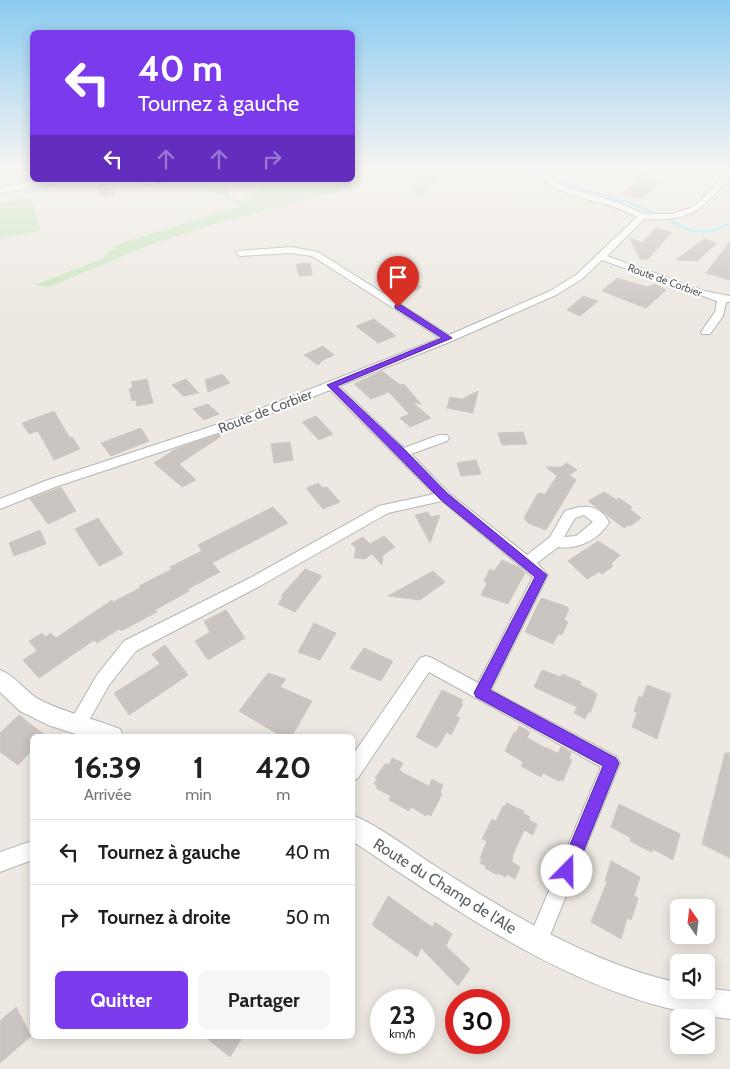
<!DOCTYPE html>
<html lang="fr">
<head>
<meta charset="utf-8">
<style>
  body { margin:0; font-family:Cabin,sans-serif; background:#f6f6f6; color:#202124; height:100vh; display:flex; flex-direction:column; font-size:19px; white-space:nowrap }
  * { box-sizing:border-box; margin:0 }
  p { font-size:16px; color:#757577 }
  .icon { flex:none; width:28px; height:28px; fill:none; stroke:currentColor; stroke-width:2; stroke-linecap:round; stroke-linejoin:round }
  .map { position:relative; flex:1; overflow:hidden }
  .sheet { position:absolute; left:30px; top:734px; width:325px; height:305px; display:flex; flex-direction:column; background:#fff; border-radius:8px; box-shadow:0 2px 12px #0003 }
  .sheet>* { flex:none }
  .banner { position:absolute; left:30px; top:30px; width:325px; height:152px; border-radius:8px; box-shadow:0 2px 12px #0003; background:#7c3aed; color:#fff; overflow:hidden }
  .needle { width:32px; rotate:346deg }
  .tools { position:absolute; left:670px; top:899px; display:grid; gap:10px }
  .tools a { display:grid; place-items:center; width:45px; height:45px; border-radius:8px; background:#fff; box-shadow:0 2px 12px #0003; font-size:25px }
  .speed { position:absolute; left:370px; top:989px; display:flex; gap:10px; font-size:25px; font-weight:700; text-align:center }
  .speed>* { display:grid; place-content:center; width:65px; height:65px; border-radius:50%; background:#fff; box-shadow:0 2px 12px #0003; line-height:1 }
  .speed small { font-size:12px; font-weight:400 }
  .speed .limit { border:8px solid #d22; background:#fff; color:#111 }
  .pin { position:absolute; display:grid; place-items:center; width:42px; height:42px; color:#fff; margin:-51px -21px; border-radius:50% 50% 50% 0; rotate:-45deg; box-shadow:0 0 5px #0007 }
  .pin .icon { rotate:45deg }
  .me { position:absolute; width:55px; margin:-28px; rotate:22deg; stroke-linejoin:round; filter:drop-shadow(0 0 4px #0008) }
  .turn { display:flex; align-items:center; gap:18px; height:105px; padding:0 25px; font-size:22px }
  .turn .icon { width:65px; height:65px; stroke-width:2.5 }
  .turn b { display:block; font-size:35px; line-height:42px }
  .lanes { display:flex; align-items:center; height:48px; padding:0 25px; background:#0003; justify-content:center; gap:25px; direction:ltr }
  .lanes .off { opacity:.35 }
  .eta { display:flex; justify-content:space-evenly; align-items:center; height:85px; text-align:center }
  .eta b { font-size:30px; font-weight:800; line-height:35px }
  .action { display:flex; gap:10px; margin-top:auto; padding:10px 25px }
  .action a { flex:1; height:58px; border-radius:8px; background:#7c3aed; color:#fff; font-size:20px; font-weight:800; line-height:58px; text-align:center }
  .action a+a { background:#f6f6f6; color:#202124 }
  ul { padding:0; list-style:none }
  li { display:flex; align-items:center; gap:15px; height:65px; padding:0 25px; border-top:1px solid #e0e0e0 }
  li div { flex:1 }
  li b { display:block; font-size:19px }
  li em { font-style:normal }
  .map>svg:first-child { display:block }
  .green { fill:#c7e6bc }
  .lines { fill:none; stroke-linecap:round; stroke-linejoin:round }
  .stream { stroke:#9fedff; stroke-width:2.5 }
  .building { fill:#cac5c0; stroke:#d2c8bf }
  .minor-casing { stroke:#b2b6b9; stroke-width:2 }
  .tertiary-casing { stroke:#b2b6b9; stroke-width:2 }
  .secondary-casing { stroke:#b1b7ba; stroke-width:2 }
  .minor { fill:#fff; fill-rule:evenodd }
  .tertiary { fill:#fff; fill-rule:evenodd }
  .secondary { fill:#fff; fill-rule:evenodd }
  .route { fill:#7c3aed; stroke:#51269a }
  .labels { text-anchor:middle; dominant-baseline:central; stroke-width:4; stroke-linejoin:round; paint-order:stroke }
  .far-street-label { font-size:11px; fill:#5a6063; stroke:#fff }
  .street-label { font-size:14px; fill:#5a6063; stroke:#fff }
  .near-street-label { font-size:16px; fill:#5a6063; stroke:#fff }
</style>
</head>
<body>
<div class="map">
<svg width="730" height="1069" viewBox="0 0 730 1069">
  <rect width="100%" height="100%" fill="#ede8e1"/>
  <g class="green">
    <polygon points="353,169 448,169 423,197 404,193 420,180 383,172 376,178 330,194 211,225 149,245 49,287 35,285 102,259 119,244 239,206 188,180 223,180 230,196 240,201 266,185 280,180 352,180"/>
    <polygon points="31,198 41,231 0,238 0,203"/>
  </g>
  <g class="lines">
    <g class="stream">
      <polyline points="536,169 533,174 536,175"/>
      <polyline points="554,181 630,203 659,215"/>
      <path d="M672 222C685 228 700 235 715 230 721 228 724 225 730 224"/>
    </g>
  </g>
  <g class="building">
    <polygon points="639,178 659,183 643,198 623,194"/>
    <polygon points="108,183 115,194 102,197 95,186"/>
    <polygon points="656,228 672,232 648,259 640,259 629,237 642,243"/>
    <polygon points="704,239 717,243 697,261 676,260"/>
    <polygon points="730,242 730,280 706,273"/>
    <polygon points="310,263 312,275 299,276 296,264"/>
    <polygon points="617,278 647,287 655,284 666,290 646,308 602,291"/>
    <polygon points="407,279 422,287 401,298 386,288"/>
    <polygon points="583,296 598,301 580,316 567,310"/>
    <polygon points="374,319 396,336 378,343 356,326"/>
    <polygon points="323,346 334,355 323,360 318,365 304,355"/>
    <polygon points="382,371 400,385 404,384 421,404 412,402 431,418 410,427 400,418 409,414 389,392 371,399 354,384"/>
    <polygon points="222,374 230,383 208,392 205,380"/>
    <polygon points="147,379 153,403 137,406 136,400 132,401 129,389 133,388 131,382"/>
    <polygon points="186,379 199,393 183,396 172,385"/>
    <polygon points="478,391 473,413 447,408 450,397 462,399"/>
    <polygon points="208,404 219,414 204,420 193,409"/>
    <polygon points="54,411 70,438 72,437 80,449 54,460 38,431 29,434 22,423"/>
    <polygon points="316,416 333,434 319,440 302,422"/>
    <polygon points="141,428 149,441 111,456 101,443"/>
    <polygon points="523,432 527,444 502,445 498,433"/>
    <polygon points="219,434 220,437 179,464 196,480 182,487 154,463 176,449"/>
    <polygon points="290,442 293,460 274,463 271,444"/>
    <polygon points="476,460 481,474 461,476 457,463"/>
    <polygon points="567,463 577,470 569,475 576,480 546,530 528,523 524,518 538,493 545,494 557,476 546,467 561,467"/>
    <polygon points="318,483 323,488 327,487 340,502 323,509 306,488"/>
    <polygon points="61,487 76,511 48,524 30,499"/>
    <polygon points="604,492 617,500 619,498 632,507 630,509 641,518 630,526 628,525 624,528 588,501"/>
    <polygon points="273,507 288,523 212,563 220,572 188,589 189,591 155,610 157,612 121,631 119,629 97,643 94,640 39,678 23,660 37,651 29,641 42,633 45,637 51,633 56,638 112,600 113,602 140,588 139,586 172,569 170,567 202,551 198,545"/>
    <polygon points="428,512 431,517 440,515 430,543 415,515"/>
    <polygon points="98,518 123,554 99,566 75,529"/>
    <polygon points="40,530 46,544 14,556 9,543"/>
    <polygon points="384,536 395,547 383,555 382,565 372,554 365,559 354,558 356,548 351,544 363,537 370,544"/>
    <polygon points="598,541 620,555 611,564 613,566 602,574 599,572 587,579 568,561"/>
    <polygon points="502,560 518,567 525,573 508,604 481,595 487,583 484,581 490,569 494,571"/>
    <polygon points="305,569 322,576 295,612 278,604 283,597 281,596"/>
    <polygon points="433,571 445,582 420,600 388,596"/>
    <polygon points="541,598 568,607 567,609 569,610 564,620 568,622 562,635 558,634 553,644 525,632"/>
    <polygon points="226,610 245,638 208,660 195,641 210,632 204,621"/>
    <polygon points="314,623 336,633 320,660 298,652"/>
    <polygon points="165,645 188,675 129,715 114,693 160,664 152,654"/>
    <polygon points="364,648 393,661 381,681 350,668"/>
    <polygon points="542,670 561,677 562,674 581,682 580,685 595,692 597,695 590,713 588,712 585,719 574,713 577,707 534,687"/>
    <polygon points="268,673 286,679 280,687 312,701 292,736 281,736 239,711"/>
    <polygon points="647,685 671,694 657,739 632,727 637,713 634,711 639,696 642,698"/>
    <polygon points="442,690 463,700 461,703 463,704 456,716 460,718 451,735 447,732 437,748 416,737"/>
    <polygon points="19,715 46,736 32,736 32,750 18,765 0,752 0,733"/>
    <polygon points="519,726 530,732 527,738 542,746 558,753 561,747 571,753 569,759 572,760 563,781 560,780 559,781 543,773 541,777 521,766 523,762 505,751 514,732 516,733"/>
    <polygon points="725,753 730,753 730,858 702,844"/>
    <polygon points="392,758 403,763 399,770 405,774 429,786 432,779 443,785 440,792 442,794 431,816 427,814 426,816 411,807 409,811 389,800 391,796 376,788 377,786 374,784 377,779 375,778 386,763 389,765"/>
    <polygon points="506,803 524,811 523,813 530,817 529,820 537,824 533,835 524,830 513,855 512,862 520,867 515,879 507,874 506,877 498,873 497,875 485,868 486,866 480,863 482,859 480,858 487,841 482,839 492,819 496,821 503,806 505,807"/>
    <polygon points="619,804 680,834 673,860 653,849 652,852 641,847 630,841 631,838 611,827"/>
    <polygon points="611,861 640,877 634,896 638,898 635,909 631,920 627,918 621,939 591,922 607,882 605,881"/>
    <polygon points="388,896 432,927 435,922 452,934 446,946 470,969 458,986 421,948 417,957 372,925"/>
    <polygon points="16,1007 31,1036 0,1063 0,1021"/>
    <polygon points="204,1036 243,1036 230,1057"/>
  </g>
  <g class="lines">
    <g class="minor-casing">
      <g id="minor">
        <polygon points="22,169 32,169 32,171 0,178 0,174"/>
        <path d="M540 169H548L549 176 566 187 620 203 643 214H673L690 208 699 202 730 170V177C701 210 692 222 644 219L607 256 704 291 730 296V302H726L723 316 710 334H702L701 332 715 312 717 301 602 260 582 279 556 295 452 341 339 386 404 448 439 435H447L449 438 447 441 411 454 449 493 527 555 550 537 565 511C583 505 598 503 609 522 599 540 577 550 558 547L537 563 548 575 491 690 617 757 620 763 544 950 537 953 530 950 527 943 601 767 429 672 358 778 352 781V756L420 658 426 656 432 658 478 683 533 577 442 501 388 513 260 586 136 651 109 685 83 731 77 733 71 731 68 725 97 675 124 641 250 578 379 506 434 494 330 390 245 424 55 487 0 509V499L45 481 237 418 440 338 312 256 291 253 240 256 236 253 237 251 291 247 318 252 449 335 550 291 576 275 637 217C609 200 563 200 541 177ZM584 515 593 522 576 536 564 537 575 518Z"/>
        <polygon points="628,169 639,169 647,173 643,175"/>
        <polygon points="138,180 168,180 149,185"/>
        <polygon points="32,841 32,860 0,872 0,852"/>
      </g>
    </g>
    <g class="tertiary-casing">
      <g id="tertiary">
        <path d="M0 670C16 676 25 692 40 700 65 713 93 718 120 729L123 736H82L48 725 20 711 0 692Z"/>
        <path d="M352 815C382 827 412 852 440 869 514 916 592 964 679 983V990H706V988L730 991V1019C707 1016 685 1013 663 1007 549 977 449 905 352 841Z"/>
      </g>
    </g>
    <g class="secondary-casing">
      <polygon id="secondary" points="39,180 63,180 58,183 0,193 0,187"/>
    </g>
    <use href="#minor" class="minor"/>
    <use href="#tertiary" class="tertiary"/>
    <use href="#secondary" class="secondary"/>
  </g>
  <linearGradient id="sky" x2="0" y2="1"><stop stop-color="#8bcbf1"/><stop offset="0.53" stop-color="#f7f5f2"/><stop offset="1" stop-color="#f7f5f2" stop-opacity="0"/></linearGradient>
  <rect width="730" height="319" fill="url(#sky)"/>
  <polygon class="route" points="395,305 401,305 452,338 337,386 405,450 447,493 547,575 490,690 616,758 619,763 573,877 567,880 561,877 559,871 603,766 476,697 474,693 535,577 440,499 327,385 442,338 395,308"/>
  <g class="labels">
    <g class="far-street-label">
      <text transform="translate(665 280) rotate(20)">Route de Corbier</text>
    </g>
    <g class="street-label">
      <text transform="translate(265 411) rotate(-21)">Route de Corbier</text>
    </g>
    <g class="near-street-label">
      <text transform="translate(445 886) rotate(32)">Route du Champ de l'Ale</text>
    </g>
  </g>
</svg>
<div class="tools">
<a><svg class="needle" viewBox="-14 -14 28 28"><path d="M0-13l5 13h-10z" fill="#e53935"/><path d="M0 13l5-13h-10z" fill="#757577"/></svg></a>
<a><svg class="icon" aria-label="sound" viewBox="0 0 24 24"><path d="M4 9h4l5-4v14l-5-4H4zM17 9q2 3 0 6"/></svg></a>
<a><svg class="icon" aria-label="layers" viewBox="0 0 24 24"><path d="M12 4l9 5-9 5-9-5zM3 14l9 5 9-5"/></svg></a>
</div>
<div class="speed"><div>23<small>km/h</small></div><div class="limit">30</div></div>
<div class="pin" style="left:398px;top:307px;background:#d93025"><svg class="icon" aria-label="arrive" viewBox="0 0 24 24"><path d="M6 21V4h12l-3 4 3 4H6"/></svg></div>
<svg class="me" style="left:567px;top:871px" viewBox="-20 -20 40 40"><circle r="19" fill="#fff"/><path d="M0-13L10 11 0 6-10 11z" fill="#7c3aed"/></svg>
<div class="banner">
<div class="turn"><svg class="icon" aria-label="left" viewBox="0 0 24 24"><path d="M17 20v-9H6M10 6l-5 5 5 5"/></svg><div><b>40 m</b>Tournez à gauche</div></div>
<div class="lanes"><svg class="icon" aria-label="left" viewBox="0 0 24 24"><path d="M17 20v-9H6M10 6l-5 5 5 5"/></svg><svg class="icon off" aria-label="ahead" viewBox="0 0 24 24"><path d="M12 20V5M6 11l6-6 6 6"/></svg><svg class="icon off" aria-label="ahead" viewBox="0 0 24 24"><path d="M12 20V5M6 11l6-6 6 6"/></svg><svg class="icon off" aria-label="right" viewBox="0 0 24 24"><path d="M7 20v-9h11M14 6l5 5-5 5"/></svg></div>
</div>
<section class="sheet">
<div class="eta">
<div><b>16:39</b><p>Arrivée</p></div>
<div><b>1</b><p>min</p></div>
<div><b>420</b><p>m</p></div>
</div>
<ul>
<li><svg class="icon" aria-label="left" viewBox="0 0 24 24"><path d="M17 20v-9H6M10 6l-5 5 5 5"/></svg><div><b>Tournez à gauche</b></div><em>40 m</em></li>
<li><svg class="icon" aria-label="right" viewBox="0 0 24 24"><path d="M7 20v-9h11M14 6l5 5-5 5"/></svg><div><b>Tournez à droite</b></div><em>50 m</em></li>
</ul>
<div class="action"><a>Quitter</a><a>Partager</a></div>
</section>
</div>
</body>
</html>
